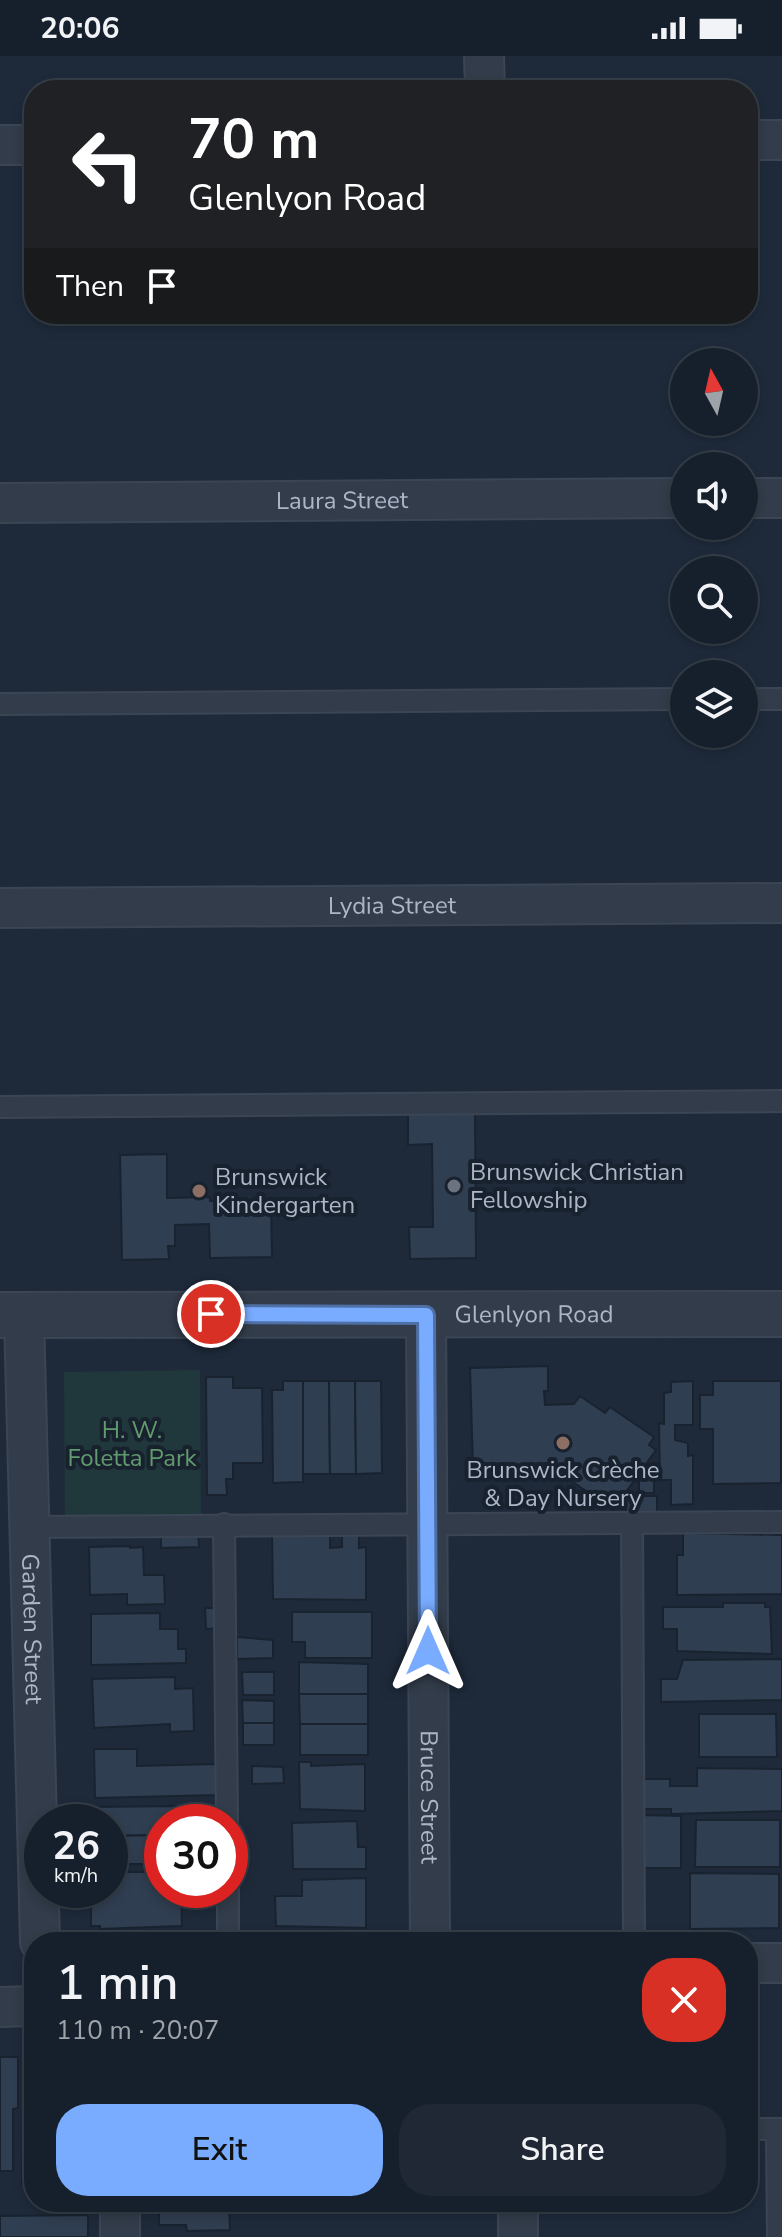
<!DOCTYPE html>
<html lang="en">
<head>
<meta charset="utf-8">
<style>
  body { margin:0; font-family:"Nunito Sans",sans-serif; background:#1f2834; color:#f1f3f6; height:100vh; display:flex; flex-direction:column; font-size:30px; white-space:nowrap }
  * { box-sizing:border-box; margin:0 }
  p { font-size:26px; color:#9ea3a9 }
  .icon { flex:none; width:44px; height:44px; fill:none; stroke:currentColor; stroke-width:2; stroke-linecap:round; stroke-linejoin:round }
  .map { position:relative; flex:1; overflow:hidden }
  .side { position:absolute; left:24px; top:1876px; width:734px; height:280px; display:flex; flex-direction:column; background:#16202c; border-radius:32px; box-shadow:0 4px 12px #0003,0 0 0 2px #353e48 }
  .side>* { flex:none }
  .hud { position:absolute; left:24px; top:24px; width:734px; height:244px; border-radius:32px; box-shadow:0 4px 12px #0003,0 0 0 2px #353e48; background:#202124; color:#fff; overflow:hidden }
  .needle { width:52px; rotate:352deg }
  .tools { position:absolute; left:670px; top:292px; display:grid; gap:16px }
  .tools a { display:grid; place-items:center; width:88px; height:88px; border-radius:50%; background:#16202c; box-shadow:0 4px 12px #0003,0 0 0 2px #353e48; font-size:40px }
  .speed { position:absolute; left:24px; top:1748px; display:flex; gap:16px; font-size:40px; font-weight:700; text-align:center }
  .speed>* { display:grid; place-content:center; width:104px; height:104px; border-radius:50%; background:#16202c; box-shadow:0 4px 12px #0003,0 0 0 2px #353e48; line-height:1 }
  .speed small { font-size:20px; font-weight:400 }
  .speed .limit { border:12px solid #d22; background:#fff; color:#111 }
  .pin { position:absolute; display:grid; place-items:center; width:68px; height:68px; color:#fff; margin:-34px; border:4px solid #fff; border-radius:50%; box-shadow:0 2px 8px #0007 }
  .me { position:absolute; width:88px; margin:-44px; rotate:0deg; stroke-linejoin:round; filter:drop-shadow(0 0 6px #0008) }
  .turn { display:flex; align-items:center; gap:28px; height:168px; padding:0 32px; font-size:36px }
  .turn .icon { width:104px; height:104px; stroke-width:2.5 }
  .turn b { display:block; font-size:56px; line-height:68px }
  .then { display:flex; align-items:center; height:76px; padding:0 32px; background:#0003; gap:16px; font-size:30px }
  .round { display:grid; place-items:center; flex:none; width:84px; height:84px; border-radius:32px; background:#1f2834 }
  .head { display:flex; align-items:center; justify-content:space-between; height:136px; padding:0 32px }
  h1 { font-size:48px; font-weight:600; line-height:60px }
  .primary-button { display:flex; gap:16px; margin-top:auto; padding:16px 32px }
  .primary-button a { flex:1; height:92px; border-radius:32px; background:#79acff; color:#111; font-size:32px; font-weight:600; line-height:92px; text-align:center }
  .primary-button a+a { background:#1f2834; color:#f1f3f6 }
  .status { display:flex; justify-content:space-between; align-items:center; height:56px; padding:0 40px; background:#16202c; direction:ltr }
  .status svg { height:22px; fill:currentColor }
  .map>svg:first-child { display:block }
  .green { fill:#20383b }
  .building { fill:#303e51; stroke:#192330; stroke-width:2 }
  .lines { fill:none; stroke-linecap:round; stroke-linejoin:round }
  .service-casing { stroke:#3b4554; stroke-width:24 }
  .minor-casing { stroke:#3b4554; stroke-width:42 }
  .tertiary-casing { stroke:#3b4554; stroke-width:48 }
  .service { stroke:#323c4a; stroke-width:20 }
  .minor { stroke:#323c4a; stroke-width:38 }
  .tertiary { stroke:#323c4a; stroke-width:44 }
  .route-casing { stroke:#4f70a6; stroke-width:20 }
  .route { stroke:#79acff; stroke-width:14 }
  .worship-dot { fill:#6b7280; stroke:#18212e; stroke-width:3 }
  .education-dot { fill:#8d6e63; stroke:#18212e; stroke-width:3 }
  .labels { text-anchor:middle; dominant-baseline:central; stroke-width:8; stroke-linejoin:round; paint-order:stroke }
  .street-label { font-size:24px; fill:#acb6c7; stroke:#18212e }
  .poi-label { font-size:24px; fill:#acb6c7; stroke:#18212e; text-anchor:start }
  .park-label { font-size:24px; fill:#619a6e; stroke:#18212e }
</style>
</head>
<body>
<div class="status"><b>20:06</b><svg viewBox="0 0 49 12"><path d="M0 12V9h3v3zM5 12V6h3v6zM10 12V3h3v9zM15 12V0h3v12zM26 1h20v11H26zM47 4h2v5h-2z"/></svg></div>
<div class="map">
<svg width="782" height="2181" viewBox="0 0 782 2181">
  <rect width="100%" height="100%" fill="#1e2a3a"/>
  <polygon class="green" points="200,1314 201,1460 65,1462 64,1316"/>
  <g class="building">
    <polygon points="475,1053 476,1202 410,1203 409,1171 433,1171 432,1088 408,1089 408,1054"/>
    <polygon points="167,1098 167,1142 210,1141 210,1145 271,1145 272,1201 210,1202 209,1168 175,1169 175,1190 168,1190 169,1203 122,1204 120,1099"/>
    <polygon points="548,1310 548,1335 544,1335 545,1349 574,1348 580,1340 605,1357 610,1351 654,1381 649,1389 656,1394 613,1454 546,1407 473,1411 470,1312"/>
    <polygon points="206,1321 233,1321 233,1332 262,1332 263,1407 233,1407 233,1423 226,1423 227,1439 207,1439"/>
    <polygon points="283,1325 303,1325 303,1426 273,1427 272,1334 283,1334"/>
    <polygon points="303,1325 329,1325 330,1418 303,1418"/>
    <polygon points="329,1325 355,1325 356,1418 330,1418"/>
    <polygon points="355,1325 381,1325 382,1417 356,1418"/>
    <polygon points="693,1325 693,1369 675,1369 675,1384 688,1387 688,1400 693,1399 693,1448 671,1449 671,1424 660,1424 659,1367 664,1368 664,1337 671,1336 671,1326"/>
    <polygon points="713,1325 781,1325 781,1427 713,1428 713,1373 700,1373 700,1339 713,1339"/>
    <rect x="639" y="1422" width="15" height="15"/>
    <rect x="626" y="1440" width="31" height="16"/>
    <polygon points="330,1475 330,1492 342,1491 342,1475 359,1475 359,1492 366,1491 366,1544 273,1543 272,1476"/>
    <polygon points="161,1476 198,1476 199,1491 161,1492"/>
    <polygon points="683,1477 782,1479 782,1538 677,1539 677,1499 683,1499"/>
    <polygon points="130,1490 130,1492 143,1491 144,1519 164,1519 165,1548 127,1549 127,1538 90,1539 89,1491"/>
    <polygon points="723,1547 765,1547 765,1551 770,1551 772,1598 677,1595 677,1573 663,1573 663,1551 723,1551"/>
    <polygon points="205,1552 221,1552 222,1572 206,1573"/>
    <polygon points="292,1556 372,1556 372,1602 305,1602 305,1586 292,1586"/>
    <polygon points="160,1557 160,1573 178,1573 178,1593 186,1593 186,1607 91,1609 91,1558"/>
    <polygon points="237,1581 273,1584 273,1602 237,1603"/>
    <polygon points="782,1603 782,1644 661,1646 661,1623 677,1623 683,1604"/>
    <polygon points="299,1606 368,1608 368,1638 299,1638"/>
    <polygon points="242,1616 274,1616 274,1639 243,1639"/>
    <polygon points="175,1621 175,1633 193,1632 194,1675 170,1676 170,1668 94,1672 92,1623"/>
    <polygon points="299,1638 368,1638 368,1668 300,1668"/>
    <polygon points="242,1644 274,1645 274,1667 243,1667"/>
    <polygon points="699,1658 776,1658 777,1701 699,1701"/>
    <rect x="243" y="1667" width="31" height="22"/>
    <rect x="300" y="1668" width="68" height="31"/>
    <polygon points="94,1693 137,1693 137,1710 217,1708 217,1739 95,1742"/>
    <polygon points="299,1706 311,1706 311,1710 365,1708 365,1755 300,1753"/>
    <polygon points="252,1710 283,1711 284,1727 252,1728"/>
    <polygon points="697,1712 782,1713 782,1755 671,1758 671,1753 642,1753 643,1723 670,1723 670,1730 697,1730"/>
    <polygon points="180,1750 180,1766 162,1766 162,1779 110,1780 110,1766 92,1766 92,1751"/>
    <polygon points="644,1759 681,1760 681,1812 644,1812"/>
    <polygon points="696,1764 780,1764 780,1811 695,1811"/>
    <polygon points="357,1765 358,1791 366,1791 366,1813 293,1813 292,1767"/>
    <polygon points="162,1779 162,1808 110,1808 110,1780"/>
    <polygon points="110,1816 162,1816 162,1834 181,1834 182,1870 100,1873 100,1870 91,1870 91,1834 110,1834"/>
    <polygon points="690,1817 779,1818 779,1872 690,1873"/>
    <polygon points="366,1822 366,1872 276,1870 275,1840 302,1840 302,1824"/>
    <polygon points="25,2000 34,2000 34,2128 22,2128"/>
    <polygon points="0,2001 18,2001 18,2052 13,2053 13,2115 0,2115"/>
    <polygon points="159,2146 229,2146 230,2174 187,2175 186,2169 159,2169"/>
    <polygon points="88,2159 88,2181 0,2181 0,2160"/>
  </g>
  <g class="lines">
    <g class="service-casing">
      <g id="service">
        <polyline points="744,643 782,643"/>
        <polyline points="0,648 684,643"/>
        <polyline points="0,1051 782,1045"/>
        <polyline points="632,1466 634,1886"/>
        <polyline points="224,1468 227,1766"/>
        <polyline points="29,1471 782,1466"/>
        <polyline points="228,1834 228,1886"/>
        <polyline points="748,2073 782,2073"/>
        <polyline points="777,2073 778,2181"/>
      </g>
    </g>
    <g class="minor-casing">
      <g id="minor">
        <polyline points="484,0 485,34"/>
        <polyline points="748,84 782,84"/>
        <polyline points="0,89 34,89"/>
        <polyline points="744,442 782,442"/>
        <path id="s1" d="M0 447 684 442"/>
        <path id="s2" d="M0 852 782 847"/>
        <path id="s3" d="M24 1259 40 1886"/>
        <path id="s4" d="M426 1259 430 1886"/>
        <polyline points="748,1907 782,1907"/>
        <polyline points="0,1951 34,1950"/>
        <polyline points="120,2146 120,2181"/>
        <polyline points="518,2146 518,2181"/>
      </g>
    </g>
    <g class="tertiary-casing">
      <g id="tertiary">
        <path id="s5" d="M0 1259 782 1258"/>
      </g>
    </g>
    <use href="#service" class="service"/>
    <use href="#minor" class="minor"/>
    <use href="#tertiary" class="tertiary"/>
  </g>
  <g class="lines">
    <g class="route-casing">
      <polyline id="route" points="211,1258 426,1259 428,1595"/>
    </g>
    <use href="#route" class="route"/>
  </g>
  <circle class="worship-dot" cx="454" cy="1130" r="8"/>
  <g class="education-dot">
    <circle cx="199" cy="1135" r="8"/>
    <circle cx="563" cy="1387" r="8"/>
  </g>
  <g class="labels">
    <g class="street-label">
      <text stroke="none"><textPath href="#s1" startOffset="342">Laura Street</textPath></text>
      <text stroke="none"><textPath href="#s2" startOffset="392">Lydia Street</textPath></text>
      <text stroke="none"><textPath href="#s5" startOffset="534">Glenlyon Road</textPath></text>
      <text stroke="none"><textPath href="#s3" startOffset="314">Garden Street</textPath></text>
      <text stroke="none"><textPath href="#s4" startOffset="482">Bruce Street</textPath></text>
    </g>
    <g class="poi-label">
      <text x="470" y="1116">Brunswick Christian<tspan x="470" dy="28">Fellowship</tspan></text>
      <text x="215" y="1121">Brunswick<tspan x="215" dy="28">Kindergarten</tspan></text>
      <text x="563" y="1414" text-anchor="middle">Brunswick Crèche<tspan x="563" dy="28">&amp; Day Nursery</tspan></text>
    </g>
    <g class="park-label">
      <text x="132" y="1374">H. W.<tspan x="132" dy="28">Foletta Park</tspan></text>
    </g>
  </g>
</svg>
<div class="tools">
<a><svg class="needle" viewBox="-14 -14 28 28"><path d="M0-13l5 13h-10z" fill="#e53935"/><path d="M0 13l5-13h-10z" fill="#9ea3a9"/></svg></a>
<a><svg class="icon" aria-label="sound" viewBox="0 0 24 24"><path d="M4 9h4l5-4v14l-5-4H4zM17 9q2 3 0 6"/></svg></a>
<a><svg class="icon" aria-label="search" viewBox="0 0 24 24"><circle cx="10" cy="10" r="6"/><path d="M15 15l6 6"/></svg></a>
<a><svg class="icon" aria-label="layers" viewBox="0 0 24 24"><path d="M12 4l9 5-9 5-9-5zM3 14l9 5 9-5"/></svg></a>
</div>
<div class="speed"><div>26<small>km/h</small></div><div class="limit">30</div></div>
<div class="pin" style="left:211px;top:1258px;background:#d93025"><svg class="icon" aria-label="arrive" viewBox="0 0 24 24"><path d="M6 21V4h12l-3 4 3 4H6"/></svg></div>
<svg class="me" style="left:428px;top:1595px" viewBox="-20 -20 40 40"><path d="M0-17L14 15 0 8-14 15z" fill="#79acff" stroke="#fff" stroke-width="4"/></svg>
<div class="hud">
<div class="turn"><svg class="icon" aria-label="left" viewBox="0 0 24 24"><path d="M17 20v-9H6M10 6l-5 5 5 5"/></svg><div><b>70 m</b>Glenlyon Road</div></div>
<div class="then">Then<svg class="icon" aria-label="arrive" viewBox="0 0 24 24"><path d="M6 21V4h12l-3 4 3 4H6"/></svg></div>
</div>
<section class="side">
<div class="head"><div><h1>1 min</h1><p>110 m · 20:07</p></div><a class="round" style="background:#d93025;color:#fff"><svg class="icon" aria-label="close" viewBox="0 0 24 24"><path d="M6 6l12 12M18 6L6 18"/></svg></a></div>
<div class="primary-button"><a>Exit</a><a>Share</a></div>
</section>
</div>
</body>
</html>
